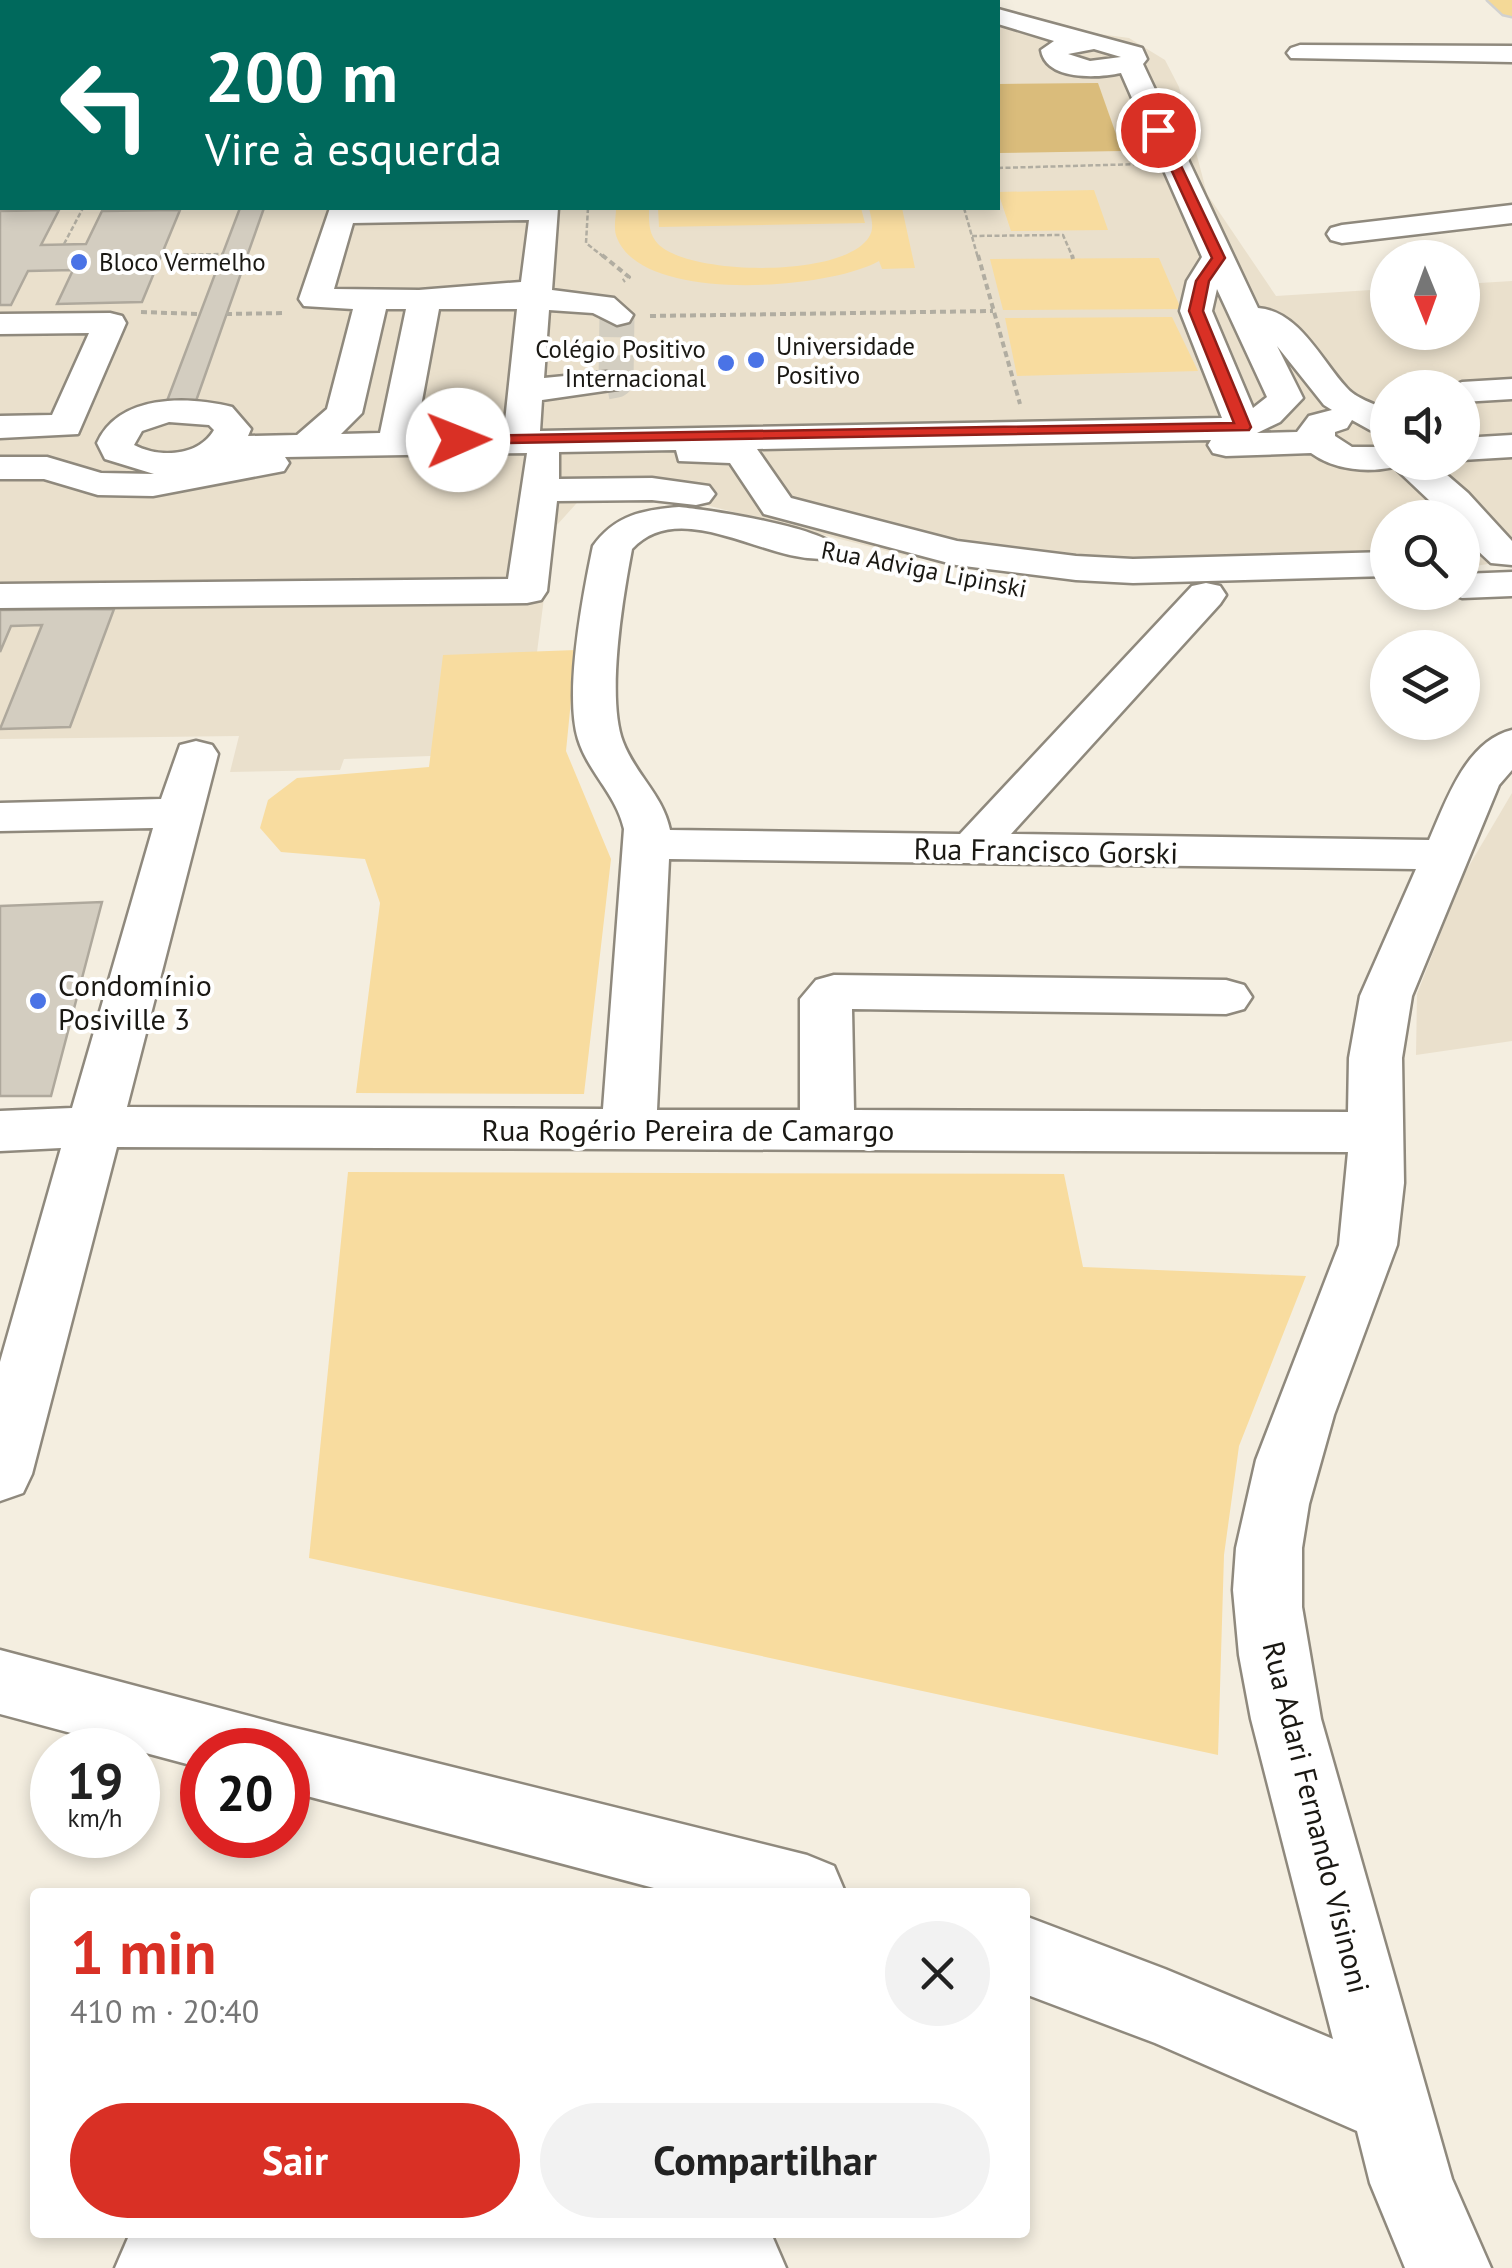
<!DOCTYPE html>
<html lang="pt">
<head>
<meta charset="utf-8">
<style>
  body { margin:0; font-family:"PT Sans",sans-serif; background:#f2f2f2; color:#222; height:100vh; display:flex; flex-direction:column; font-size:38px; white-space:nowrap }
  * { box-sizing:border-box; margin:0 }
  p { font-size:32px; color:#767676 }
  .icon { flex:none; width:55px; height:55px; fill:none; stroke:currentColor; stroke-width:2; stroke-linecap:round; stroke-linejoin:round }
  .map { position:relative; flex:1; overflow:hidden }
  .details { position:absolute; left:30px; top:1888px; width:1000px; height:350px; display:flex; flex-direction:column; background:#fff; border-radius:10px; box-shadow:0 5px 15px #0003 }
  .details>* { flex:none }
  .hud { position:absolute; left:0px; top:0px; width:1000px; height:210px; box-shadow:0 5px 15px #0003; background:#00695c; color:#fff; overflow:hidden }
  .needle { width:65px; rotate:179deg }
  .buttons { position:absolute; left:1370px; top:240px; display:grid; gap:20px }
  .buttons a { display:grid; place-items:center; width:110px; height:110px; border-radius:50%; background:#fff; box-shadow:0 5px 15px #0003; font-size:50px }
  .speed { position:absolute; left:30px; top:1728px; display:flex; gap:20px; font-size:50px; font-weight:700; text-align:center }
  .speed>* { display:grid; place-content:center; width:130px; height:130px; border-radius:50%; background:#fff; box-shadow:0 5px 15px #0003; line-height:1 }
  .speed small { font-size:25px; font-weight:400 }
  .speed .limit { border:15px solid #d22; background:#fff; color:#111 }
  .pin { position:absolute; display:grid; place-items:center; width:85px; height:85px; color:#fff; margin:-42px; border:5px solid #fff; border-radius:50%; box-shadow:0 2px 10px #0007 }
  .me { position:absolute; width:110px; margin:-55px; rotate:89deg; stroke-linejoin:round; filter:drop-shadow(0 0 8px #0008) }
  .turn { display:flex; align-items:center; gap:35px; height:210px; padding:0 40px; font-size:45px }
  .turn .icon { width:130px; height:130px; stroke-width:2.5 }
  .turn b { display:block; font-size:70px; line-height:85px }
  .round { display:grid; place-items:center; flex:none; width:105px; height:105px; border-radius:52px; background:#f2f2f2 }
  .headline { display:flex; align-items:center; justify-content:space-between; height:170px; padding:0 40px }
  h1 { font-size:60px; font-weight:800; line-height:75px; color:#d93025 }
  .primary-button { display:flex; gap:20px; margin-top:auto; padding:20px 40px }
  .primary-button a { flex:1; height:115px; border-radius:60px; background:#d93025; color:#fff; font-size:40px; font-weight:800; line-height:115px; text-align:center }
  .primary-button a+a { background:#f2f2f2; color:#222 }
  .map>svg:first-child { display:block }
  .built { fill:#eae0cc; fill-rule:evenodd }
  .green { fill:#f8dc9f }
  .water { fill:#dabc7b }
  .building { fill:#d3cdc0; stroke:#aea89c; stroke-width:2.5 }
  .lines { fill:none; stroke-linecap:round; stroke-linejoin:round }
  .minor-tunnel { stroke:#d3cec1; stroke-width:35; stroke-dasharray:35 18; stroke-linecap:butt }
  .minor-casing { stroke:#8f897d; stroke-width:5 }
  .major-casing { stroke:#d1d1d0; stroke-width:5 }
  .path-far1 { stroke:#b1ada1; stroke-width:2.5; stroke-dasharray:5 2.5; stroke-linecap:butt }
  .path { stroke:#b1ada1; stroke-width:4; stroke-dasharray:6 4; stroke-linecap:butt }
  .minor { fill:#fff; fill-rule:evenodd }
  .major { fill:#f4d997; fill-rule:evenodd }
  .route { fill:#d93025; stroke:#8d1f18; stroke-width:2.5 }
  .poi-dot { fill:#4a73e6; stroke:#fff; stroke-width:4 }
  .labels { text-anchor:middle; dominant-baseline:central; stroke-width:8; stroke-linejoin:round; paint-order:stroke }
  .far-poi-label { font-size:25px; fill:#1a1813; stroke:#fff; text-anchor:start }
  .far-street-label { font-size:25px; fill:#1a1813; stroke:#fff }
  .street-label { font-size:30px; fill:#1a1813; stroke:#fff }
  .poi-label { font-size:30px; fill:#1a1813; stroke:#fff; text-anchor:start }
</style>
</head>
<body>
<div class="map">
<svg width="1512" height="2268" viewBox="0 0 1512 2268">
  <rect width="100%" height="100%" fill="#f4eee0"/>
  <g class="built">
    <path d="M0 0 979 2H2V208H998V8L1069 30 1129 38 1165 60 1179 87 1207 194 1276 296 1387 289 1388 332H1462L1463 284 1512 281V560L1463 568 1462 518H1388L1387 571 963 566 903 555 694 502 584 495 557 525 544 598 533 683 543 752 344 759 340 770 230 772 239 736 0 739ZM1388 388H1462V462H1388Z"/>
    <polygon points="1512,793 1512,1041 1416,1055 1417,994 1463,876"/>
  </g>
  <g class="green">
    <polygon points="1094,190 1108,230 1011,231 998,192"/>
    <path d="M616 208H649C649 221 648 233 658 244 690 276 844 278 869 237 875 228 871 217 869 208H902L915 268 882 269 879 261C830 289 643 305 617 238 613 229 616 217 616 208Z"/>
    <polygon points="658,208 861,208 865,223 659,227"/>
    <polygon points="1159,258 1181,309 1003,310 990,259"/>
    <polygon points="1172,317 1198,371 1017,376 1005,318"/>
    <polygon points="576,650 566,751 611,859 584,1094 356,1093 380,903 365,859 281,852 260,828 268,800 297,778 429,767 443,655"/>
    <polygon points="348,1172 1064,1174 1083,1267 1306,1276 1239,1446 1224,1555 1218,1755 309,1558"/>
  </g>
  <polygon class="water" points="1098,83 1122,151 998,153 998,84"/>
  <g class="building">
    <polygon points="389,0 542,0 388,2"/>
    <polygon points="240,208 264,208 196,401 167,401"/>
    <polygon points="59,210 41,245 86,244 102,211 180,210 142,302 57,304 73,270 28,271 11,305 0,305 0,211"/>
    <polygon points="114,609 70,727 0,729 42,625 11,626 0,652 0,610"/>
    <polygon points="102,902 51,1096 0,1096 0,906"/>
  </g>
  <g class="lines">
    <polyline class="minor-tunnel" points="606,382 616,380 617,315"/>
    <g class="minor-casing">
      <g id="minor">
        <rect x="601" y="0" width="24" height="2"/>
        <polygon points="898,0 931,0 932,2 900,2"/>
        <path d="M998 9 1142 48 1147 59 1143 64 1258 308C1299 311 1321 360 1346 387 1355 398 1374 404 1388 410V432L1370 430 1352 420 1347 428 1335 432V436L1352 447H1388V462H1432L1468 493 1512 541V565L1491 563 1462 536V518H1448L1394 467C1367 473 1334 470 1311 453L1226 456 1213 453 1208 445 1211 440 757 449 791 498 957 541 1076 556 1133 559 1388 552V576L1133 583 1076 580 956 565 764 514 730 463 679 461 676 450 559 452V479L652 478 709 486 715 494 709 502 696 505 652 500 557 501 547 591 541 600 527 603 0 608V584L508 579 527 453 285 457 289 463 284 471 153 496 98 495 44 479H0V457H47L101 473 154 474 105 459 97 443C119 394 187 396 232 407L251 429 248 436 297 435 327 409 353 309 304 306 299 299 330 208H558L552 290 614 298 633 315 629 322 617 325 593 313 549 310 544 378 606 372 618 375 623 382 618 389 542 400 540 431 1222 418 1180 311 1187 281 1202 257 1121 73C1098 78 1046 81 1041 50L1054 41 998 24ZM1094 49 1121 57 1090 61 1068 54ZM529 220 521 282 419 290 334 289 353 223ZM1217 289 1267 397 1253 408 1212 311ZM386 309H406L380 433 341 434 362 413ZM439 309H517L504 431 416 433ZM1277 346 1324 405 1332 410 1309 416 1297 432 1257 433 1280 422 1303 398ZM169 422 209 425 214 430C198 457 159 458 134 445L142 431Z"/>
        <polygon points="1300,45 1512,46 1512,62 1291,58 1287,53 1291,48"/>
        <polygon points="1512,205 1512,223 1342,243 1331,240 1327,234 1331,228 1342,225"/>
        <polygon points="110,313 122,316 126,323 78,434 0,438 0,416 52,415 89,333 0,334 0,314"/>
        <polygon points="1512,379 1512,399 1462,402 1462,388 1448,388 1462,382"/>
        <polygon points="1512,435 1512,457 1462,460 1462,438"/>
        <path d="M679 507C709 510 824 527 839 549L833 557C776 571 684 493 632 549 623 596 606 698 623 742 635 774 663 795 670 830L960 834 1192 586 1206 583 1220 586 1226 595 1220 604 1011 834 1429 840C1446 801 1466 741 1512 730V770L1499 785 1412 996 1402 1058 1404 1183 1397 1245 1334 1415 1309 1504 1302 1548V1607L1321 1719 1452 2179 1491 2268H1405L1370 2183 1357 2131 1155 2043 1025 1994V1916L1165 1969 1333 2039 1251 1719 1239 1655 1233 1590 1236 1548 1256 1460 1339 1245 1348 1152 117 1147 32 1474 23 1493 0 1501V1362L61 1148 0 1151V1111L72 1108 153 828 0 831V803L161 799 180 745 196 741 212 745 218 754 127 1107 603 1109 624 829C616 794 588 772 578 739 564 693 583 594 593 546 615 515 643 510 679 507ZM669 859 1416 869 1360 996 1349 1058 1348 1112 854 1110 852 1009 1226 1014 1244 1009 1252 997 1244 985 1226 980 834 975 816 980 800 999V1110H657Z"/>
        <polygon points="1512,572 1512,596 1462,598 1446,592 1462,592 1462,574"/>
        <polygon points="0,1650 283,1725 807,1855 834,1866 845,1892 669,1892 288,1791 288,1750 202,1750 202,1768 0,1714"/>
        <polygon points="137,2232 761,2232 773,2238 786,2268 115,2268 128,2238"/>
      </g>
    </g>
    <g class="major-casing">
      <polygon id="major" points="1488,0 1512,0 1512,16 1503,14"/>
    </g>
    <g class="path-far1">
      <polyline points="998,168 1141,164"/>
      <polyline points="0,172 2,168"/>
      <polyline points="588,208 586,243 605,258"/>
      <polyline points="964,208 978,258"/>
      <polyline points="972,236 1063,235 1073,258"/>
      <polyline points="64,244 83,208"/>
      <polyline points="161,255 222,254"/>
    </g>
    <g class="path">
      <polyline points="602,255 629,277 623,281"/>
      <polyline points="978,255 1020,404"/>
      <polyline points="1072,255 1073,259"/>
      <polyline points="141,312 200,314"/>
      <polyline points="226,314 285,313"/>
      <polyline points="650,316 993,311"/>
    </g>
    <use href="#minor" class="minor"/>
    <use href="#major" class="major"/>
  </g>
  <polygon class="route" points="1158,126 1164,130 1225,258 1209,281 1203,311 1251,427 1249,430 458,444 451,440 458,436 1234,423 1189,311 1196,281 1212,258 1153,130"/>
  <g class="poi-dot">
    <circle cx="79" cy="262" r="10"/>
    <circle cx="756" cy="360" r="10"/>
    <circle cx="726" cy="363" r="10"/>
    <circle cx="38" cy="1001" r="10"/>
  </g>
  <g class="labels">
    <g class="far-poi-label">
      <text x="99" y="262">Bloco Vermelho</text>
      <text x="776" y="346">Universidade<tspan x="776" dy="29">Positivo</tspan></text>
      <text x="706" y="349" text-anchor="end">Colégio Positivo<tspan x="706" dy="29">Internacional</tspan></text>
    </g>
    <g class="far-street-label">
      <text transform="translate(924 569) rotate(11)">Rua Adviga Lipinski</text>
    </g>
    <g class="street-label">
      <text transform="translate(1046 850) rotate(1)">Rua Francisco Gorski</text>
      <text x="688" y="1129">Rua Rogério Pereira de Camargo</text>
      <text transform="translate(1317 1817) rotate(76)">Rua Adari Fernando Visinoni</text>
    </g>
    <g class="poi-label">
      <text x="58" y="984">Condomínio<tspan x="58" dy="34">Posiville 3</tspan></text>
    </g>
  </g>
</svg>
<div class="buttons">
<a><svg class="needle" viewBox="-14 -14 28 28"><path d="M0-13l5 13h-10z" fill="#e53935"/><path d="M0 13l5-13h-10z" fill="#767676"/></svg></a>
<a><svg class="icon" aria-label="sound" viewBox="0 0 24 24"><path d="M4 9h4l5-4v14l-5-4H4zM17 9q2 3 0 6"/></svg></a>
<a><svg class="icon" aria-label="search" viewBox="0 0 24 24"><circle cx="10" cy="10" r="6"/><path d="M15 15l6 6"/></svg></a>
<a><svg class="icon" aria-label="layers" viewBox="0 0 24 24"><path d="M12 4l9 5-9 5-9-5zM3 14l9 5 9-5"/></svg></a>
</div>
<div class="speed"><div>19<small>km/h</small></div><div class="limit">20</div></div>
<div class="pin" style="left:1158px;top:130px;background:#d93025"><svg class="icon" aria-label="arrive" viewBox="0 0 24 24"><path d="M6 21V4h12l-3 4 3 4H6"/></svg></div>
<svg class="me" style="left:458px;top:440px" viewBox="-20 -20 40 40"><circle r="19" fill="#fff"/><path d="M0-13L10 11 0 6-10 11z" fill="#d93025"/></svg>
<div class="hud">
<div class="turn"><svg class="icon" aria-label="left" viewBox="0 0 24 24"><path d="M17 20v-9H6M10 6l-5 5 5 5"/></svg><div><b>200 m</b>Vire à esquerda</div></div>
</div>
<section class="details">
<div class="headline"><div><h1>1 min</h1><p>410 m · 20:40</p></div><a class="round"><svg class="icon" aria-label="close" viewBox="0 0 24 24"><path d="M6 6l12 12M18 6L6 18"/></svg></a></div>
<div class="primary-button"><a>Sair</a><a>Compartilhar</a></div>
</section>
</div>
</body>
</html>
